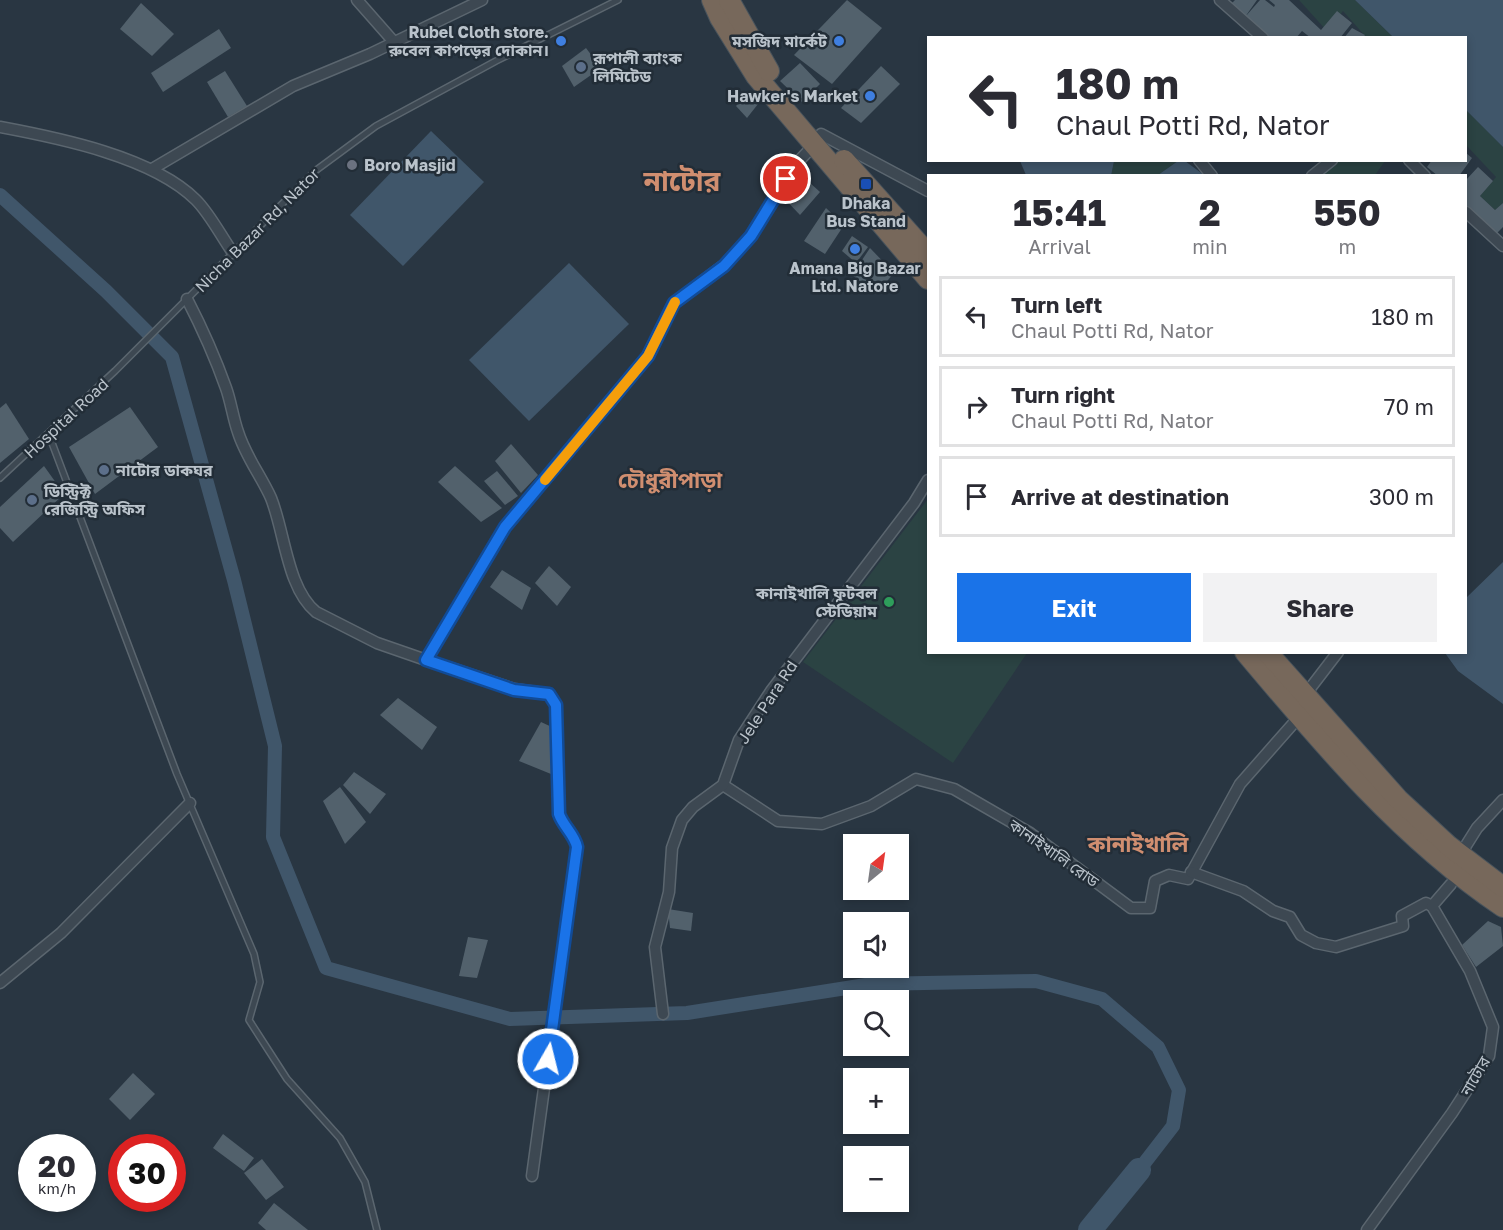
<!DOCTYPE html>
<html lang="en">
<head>
<meta charset="utf-8">
<style>
  body { margin:0; font-family:"Golos Text","Noto Sans Bengali",sans-serif; background:#f2f2f3; color:#2b2b33; height:100vh; display:flex; flex-direction:column; font-size:22px; white-space:nowrap }
  * { box-sizing:border-box; margin:0 }
  p { font-size:20px; color:#7c7c81 }
  .icon { flex:none; width:33px; height:33px; fill:none; stroke:currentColor; stroke-width:2; stroke-linecap:round; stroke-linejoin:round }
  .map { position:relative; flex:1; overflow:hidden }
  .side { position:absolute; left:927px; top:174px; width:540px; height:480px; display:flex; flex-direction:column; background:#fff; border-radius:0px; box-shadow:0 3px 9px #0003 }
  .side>* { flex:none }
  .guide { position:absolute; left:927px; top:36px; width:540px; height:126px; border-radius:0px; box-shadow:0 3px 9px #0003; background:#fff; color:#2b2b33; overflow:hidden }
  .needle { width:39px; rotate:29deg }
  .fabs { position:absolute; left:843px; top:834px; display:grid; gap:12px }
  .fabs a { display:grid; place-items:center; width:66px; height:66px; border-radius:0px; background:#fff; box-shadow:0 3px 9px #0003; font-size:30px }
  .speed { position:absolute; left:18px; top:1134px; display:flex; gap:12px; font-size:30px; font-weight:700; text-align:center }
  .speed>* { display:grid; place-content:center; width:78px; height:78px; border-radius:50%; background:#fff; box-shadow:0 3px 9px #0003; line-height:1 }
  .speed small { font-size:15px; font-weight:400 }
  .speed .limit { border:9px solid #d22; background:#fff; color:#111 }
  .pin { position:absolute; display:grid; place-items:center; width:51px; height:51px; color:#fff; margin:-26px; border:3px solid #fff; border-radius:50%; box-shadow:0 2px 6px #0007 }
  .me { position:absolute; width:66px; margin:-33px; rotate:8deg; stroke-linejoin:round; filter:drop-shadow(0 0 4px #0008) }
  .turn { display:flex; align-items:center; gap:21px; height:126px; padding:0 30px; font-size:27px }
  .turn .icon { width:78px; height:78px; stroke-width:2.5 }
  .turn b { display:block; font-size:42px; line-height:51px }
  .eta { display:flex; justify-content:space-evenly; align-items:center; height:102px; text-align:center }
  .eta b { font-size:36px; font-weight:700; line-height:42px }
  .action { display:flex; gap:12px; margin-top:auto; padding:12px 30px }
  .action a { flex:1; height:69px; border-radius:0px; background:#1a73e8; color:#fff; font-size:24px; font-weight:700; line-height:69px; text-align:center }
  .action a+a { background:#f2f2f3; color:#2b2b33 }
  ul { padding:0; list-style:none }
  li { display:flex; align-items:center; gap:18px; height:81px; margin:0 12px 9px; padding:0 18px; border:3px solid #e1e1e2; border-radius:0px }
  li div { flex:1 }
  li b { display:block; font-size:22px }
  li em { font-style:normal }
  .map>svg:first-child { display:block }
  .green { fill:#2b4343 }
  .water { fill:#40566a }
  .lines { fill:none; stroke-linecap:round; stroke-linejoin:round }
  .canal { stroke:#40566a; stroke-width:14 }
  .river { stroke:#40566a; stroke-width:24 }
  .building { fill:#52616c }
  .lane-casing { stroke:#5b666f; stroke-width:8 }
  .street-casing { stroke:#5b666f; stroke-width:13 }
  .highway-casing { stroke:#48535c; stroke-width:22 }
  .lane { stroke:#3d4852; stroke-width:5 }
  .street { stroke:#3d4852; stroke-width:10 }
  .highway { stroke:#77685b; stroke-width:20 }
  .route-casing { stroke:#114b97; stroke-width:15 }
  .route { stroke:#1a73e8; stroke-width:10 }
  .slow { stroke:#f59e0b; stroke-width:10 }
  .shop-dot { fill:#3f7fe0; stroke:#222d37; stroke-width:2 }
  .service-dot { fill:#5c6f8a; stroke:#222d37; stroke-width:2 }
  .worship-dot { fill:#6b7280; stroke:#222d37; stroke-width:2 }
  .transit-dot { fill:#1a4fb4; stroke:#222d37; stroke-width:2 }
  .leisure-dot { fill:#2e9e5b; stroke:#222d37; stroke-width:2 }
  .labels { text-anchor:middle; dominant-baseline:central; stroke-width:5; stroke-linejoin:round; paint-order:stroke }
  .poi-label { font-size:16px; font-weight:bold; fill:#bac3cb; stroke:#222d37; text-anchor:end }
  .street-label { font-size:16px; fill:#bac3cb; stroke:#222d37 }
  .district-label { font-size:22px; font-weight:bold; fill:#d08e70; stroke:#222d37 }
  .town-label { font-size:28px; font-weight:bold; fill:#d08e70; stroke:#222d37 }
</style>
</head>
<body>
<div class="map">
<svg width="1503" height="1230" viewBox="0 0 1503 1230">
  <rect width="100%" height="100%" fill="#293642"/>
  <g class="green">
    <polygon points="1299,0 1355,0 1393,37 1366,37 1343,11 1327,31"/>
    <polygon points="1466,110 1503,147 1503,203 1495,210 1480,196 1496,177 1466,145"/>
    <polygon points="1114,161 1178,161 1158,175 1111,176"/>
    <polygon points="1332,161 1385,161 1375,175 1326,175 1320,169"/>
    <polygon points="928,499 928,652 1027,653 953,763 803,662"/>
  </g>
  <g class="water">
    <polygon points="1355,0 1503,0 1503,147 1466,110 1466,38 1393,37"/>
    <polygon points="431,131 484,182 403,266 350,215"/>
    <polygon points="1020,161 1020,160 1114,161 1111,176 1026,175"/>
    <polygon points="1178,161 1185,161 1204,175 1158,175"/>
    <polygon points="569,263 629,324 529,421 469,360"/>
    <polygon points="1503,562 1503,704 1458,671 1445,653 1466,652 1466,598"/>
  </g>
  <g class="lines">
    <polyline class="canal" points="0,195 106,291 172,357 234,580 275,746 273,837 326,968 510,1019 687,1013 872,984 1036,981 1102,999 1158,1047 1179,1090 1173,1126 1139,1170"/>
    <polyline class="river" points="1090,1230 1139,1170"/>
  </g>
  <g class="building">
    <polygon points="847,0 882,28 832,84 794,55"/>
    <polygon points="1235,0 1257,0 1245,17 1260,0 1265,0 1274,7 1275,5 1269,0 1289,0 1321,30 1337,11 1352,23 1340,38 1311,38 1302,31 1296,38 1269,38 1230,5"/>
    <polygon points="141,3 174,34 152,56 120,29"/>
    <polygon points="1352,28 1365,35 1363,38 1344,38"/>
    <polygon points="219,29 231,48 163,92 151,73"/>
    <polygon points="586,48 601,68 574,87 562,66"/>
    <polygon points="800,63 820,84 802,102 780,81"/>
    <polygon points="881,66 900,84 861,123 841,108"/>
    <polygon points="225,71 247,106 228,117 207,82"/>
    <polygon points="748,93 758,104 747,118 736,106"/>
    <polygon points="1466,153 1472,158 1459,176 1438,176 1427,167 1432,160 1466,160"/>
    <polygon points="1478,167 1493,181 1480,196 1495,210 1503,203 1503,227 1496,234 1466,205 1466,180"/>
    <polygon points="798,172 820,192 800,215 780,194"/>
    <polygon points="826,208 844,225 825,254 804,241"/>
    <polygon points="852,236 868,247 856,263 842,251"/>
    <polygon points="870,248 894,273 876,294 852,275"/>
    <polygon points="6,403 29,439 0,463 0,408"/>
    <polygon points="130,407 158,447 95,494 69,447"/>
    <polygon points="511,444 538,475 521,493 495,461"/>
    <polygon points="44,466 64,494 13,542 0,528 0,507"/>
    <polygon points="455,466 502,508 481,522 438,482"/>
    <polygon points="497,471 518,496 505,505 484,481"/>
    <polygon points="549,566 571,587 557,606 535,583"/>
    <polygon points="502,570 531,588 522,610 490,587"/>
    <polygon points="398,698 437,727 422,750 380,715"/>
    <polygon points="541,722 554,728 551,774 519,761"/>
    <polygon points="354,772 386,794 370,814 343,785"/>
    <polygon points="340,787 366,822 345,844 323,801"/>
    <polygon points="668,909 693,913 691,931 670,928"/>
    <polygon points="1488,921 1501,927 1503,946 1476,967 1462,945"/>
    <polygon points="468,937 488,940 477,978 459,976"/>
    <polygon points="133,1073 155,1094 130,1120 109,1099"/>
    <polygon points="223,1134 254,1158 244,1171 213,1148"/>
    <polygon points="262,1159 284,1187 266,1200 244,1173"/>
    <polygon points="274,1203 308,1230 266,1230 258,1223"/>
  </g>
  <g class="lines">
    <g class="lane-casing">
      <g id="lane">
        <polyline points="49,435 177,774 254,954 260,982 249,1020 287,1079 340,1138 365,1182 377,1230"/>
        <polyline points="0,478 115,371 315,171 376,126 496,61 618,0"/>
      </g>
    </g>
    <g class="street-casing">
      <g id="street">
        <polyline points="357,0 394,42"/>
        <polyline points="1220,0 1263,38"/>
        <path d="M0 127C59 138 153 157 196 200 210 214 221 236 233 253"/>
        <polyline points="821,134 928,191"/>
        <polyline points="1199,160 1212,176"/>
        <polyline points="1409,160 1425,176"/>
        <polyline points="152,169 293,86 370,54 482,0"/>
        <polyline points="1312,176 1332,160"/>
        <polyline points="1466,212 1503,246"/>
        <path d="M187 299C202 328 215 357 226 388 231 402 233 418 238 432 245 455 261 476 271 498 285 533 287 588 316 612L377 643 426 660"/>
        <polyline points="1305,695 1338,652"/>
        <polyline points="723,785 778,821 822,824 871,806 916,779 954,789 1030,833 1131,908 1150,908 1155,881 1169,875 1188,879 1240,784 1299,717"/>
        <polyline points="1460,855 1477,828 1503,800"/>
        <polyline points="1191,872 1243,891 1273,911 1290,917 1301,935 1316,943 1336,947 1403,926 1402,916 1426,903 1432,906"/>
        <polyline points="0,983 61,933 190,803"/>
        <polyline points="663,1014 655,947 669,892 672,848 682,820 693,807 723,785 739,740 771,691 914,503 928,480"/>
        <path d="M532 1176 577 847C575 835 563 826 559 814L556 705 549 694 514 689 426 660 505 527 648 356 674 303 724 265 751 236 796 164 814 145"/>
        <polyline points="1367,1230 1452,1113 1489,1056 1493,1027 1470,971 1432,906 1451,884"/>
      </g>
    </g>
    <g class="highway-casing">
      <g id="highway">
        <polyline points="712,0 720,18 756,76 928,279"/>
        <polyline points="729,0 769,71"/>
        <polyline points="844,160 928,254"/>
        <path d="M1245 652C1323 745 1402 839 1503 907"/>
        <polyline points="1267,652 1398,799 1449,846 1503,887"/>
      </g>
    </g>
    <use href="#lane" class="lane"/>
    <use href="#street" class="street"/>
    <use href="#highway" class="highway"/>
  </g>
  <g class="lines">
    <g class="route-casing">
      <path id="route" d="M548 1059 577 847C575 835 563 826 559 814L556 705 549 694 514 690 426 660 505 527 648 356 674 303 724 266 751 236 786 179"/>
    </g>
    <use href="#route" class="route"/>
    <polyline class="slow" points="545,480 648,356 675,302"/>
  </g>
  <g class="shop-dot">
    <circle cx="561" cy="41" r="6"/>
    <circle cx="839" cy="41" r="6"/>
    <circle cx="870" cy="96" r="6"/>
    <circle cx="855" cy="249" r="6"/>
  </g>
  <g class="service-dot">
    <circle cx="581" cy="67" r="6"/>
    <circle cx="104" cy="470" r="6"/>
    <circle cx="32" cy="500" r="6"/>
  </g>
  <circle class="worship-dot" cx="352" cy="165" r="6"/>
  <rect class="transit-dot" x="860" y="178" width="12" height="12" rx="3"/>
  <circle class="leisure-dot" cx="889" cy="602" r="6"/>
  <g class="labels">
    <g class="poi-label">
      <text x="549" y="32">Rubel Cloth store.<tspan x="549" dy="18">রুবেল কাপড়ের দোকান।</tspan></text>
      <text x="827" y="41">মসজিদ মার্কেট</text>
      <text x="593" y="58" text-anchor="start">রূপালী ব্যাংক<tspan x="593" dy="18">লিমিটেড</tspan></text>
      <text x="858" y="96">Hawker's Market</text>
      <text x="364" y="165" text-anchor="start">Boro Masjid</text>
      <text x="866" y="203" text-anchor="middle">Dhaka<tspan x="866" dy="18">Bus Stand</tspan></text>
      <text x="855" y="268" text-anchor="middle">Amana Big Bazar<tspan x="855" dy="18">Ltd. Natore</tspan></text>
      <text x="116" y="470" text-anchor="start">নাটোর ডাকঘর</text>
      <text x="44" y="491" text-anchor="start">ডিস্ট্রিক্ট<tspan x="44" dy="18">রেজিস্ট্রি অফিস</tspan></text>
      <text x="877" y="593">কানাইখালি ফুটবল<tspan x="877" dy="18">স্টেডিয়াম</tspan></text>
    </g>
    <g class="street-label">
      <text transform="translate(257 230) rotate(-45)">Nicha Bazar Rd, Nator</text>
      <text transform="translate(66 418) rotate(-43)">Hospital Road</text>
      <text transform="translate(767 702) rotate(-57)">Jele Para Rd</text>
      <text transform="translate(1054 853) rotate(35)">কানাইখালি রোড</text>
      <text transform="translate(1475 1076) rotate(-60)">নাটোর</text>
    </g>
    <g class="district-label">
      <text x="670" y="479">চৌধুরীপাড়া</text>
      <text x="1138" y="843">কানাইখালি</text>
    </g>
    <g class="town-label">
      <text x="682" y="180">নাটোর</text>
    </g>
  </g>
</svg>
<div class="fabs">
<a><svg class="needle" viewBox="-14 -14 28 28"><path d="M0-13l5 13h-10z" fill="#e53935"/><path d="M0 13l5-13h-10z" fill="#7c7c81"/></svg></a>
<a><svg class="icon" aria-label="sound" viewBox="0 0 24 24"><path d="M4 9h4l5-4v14l-5-4H4zM17 9q2 3 0 6"/></svg></a>
<a><svg class="icon" aria-label="search" viewBox="0 0 24 24"><circle cx="10" cy="10" r="6"/><path d="M15 15l6 6"/></svg></a>
<a>+</a>
<a>−</a>
</div>
<div class="speed"><div>20<small>km/h</small></div><div class="limit">30</div></div>
<div class="pin" style="left:786px;top:179px;background:#d93025"><svg class="icon" aria-label="arrive" viewBox="0 0 24 24"><path d="M6 21V4h12l-3 4 3 4H6"/></svg></div>
<svg class="me" style="left:548px;top:1059px" viewBox="-20 -20 40 40"><circle r="17" fill="#1a73e8" stroke="#fff" stroke-width="3"/><path d="M0-11L8 9 0 5-8 9z" fill="#fff"/></svg>
<div class="guide">
<div class="turn"><svg class="icon" aria-label="left" viewBox="0 0 24 24"><path d="M17 20v-9H6M10 6l-5 5 5 5"/></svg><div><b>180 m</b>Chaul Potti Rd, Nator</div></div>
</div>
<section class="side">
<div class="eta">
<div><b>15:41</b><p>Arrival</p></div>
<div><b>2</b><p>min</p></div>
<div><b>550</b><p>m</p></div>
</div>
<ul>
<li><svg class="icon" aria-label="left" viewBox="0 0 24 24"><path d="M17 20v-9H6M10 6l-5 5 5 5"/></svg><div><b>Turn left</b><p>Chaul Potti Rd, Nator</p></div><em>180 m</em></li>
<li><svg class="icon" aria-label="right" viewBox="0 0 24 24"><path d="M7 20v-9h11M14 6l5 5-5 5"/></svg><div><b>Turn right</b><p>Chaul Potti Rd, Nator</p></div><em>70 m</em></li>
<li><svg class="icon" aria-label="arrive" viewBox="0 0 24 24"><path d="M6 21V4h12l-3 4 3 4H6"/></svg><div><b>Arrive at destination</b></div><em>300 m</em></li>
</ul>
<div class="action"><a>Exit</a><a>Share</a></div>
</section>
</div>
</body>
</html>
